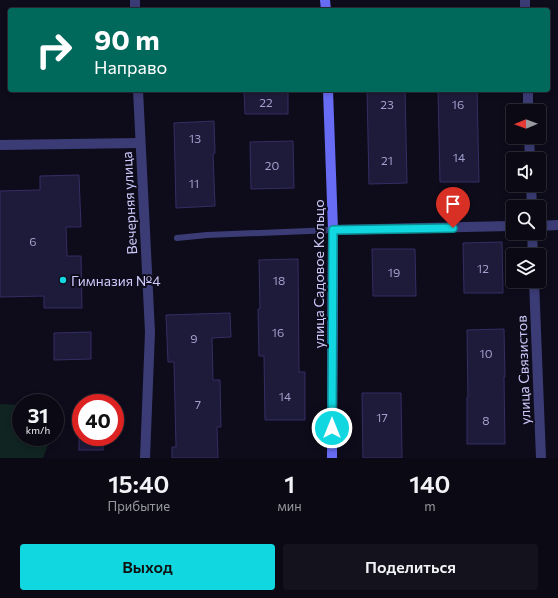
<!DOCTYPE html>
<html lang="ru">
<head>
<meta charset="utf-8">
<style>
  body { margin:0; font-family:Commissioner,sans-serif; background:#13121d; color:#f1f3f6; height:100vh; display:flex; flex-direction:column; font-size:15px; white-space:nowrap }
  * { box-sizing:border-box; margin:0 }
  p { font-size:13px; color:#999aa0 }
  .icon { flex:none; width:22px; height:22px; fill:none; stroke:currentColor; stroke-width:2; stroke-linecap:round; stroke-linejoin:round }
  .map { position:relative; height:458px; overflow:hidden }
  .side { display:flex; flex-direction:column; background:#0a0914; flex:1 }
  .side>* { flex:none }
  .guide { position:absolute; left:8px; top:8px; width:542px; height:84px; border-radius:4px; box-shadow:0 2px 6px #0003,0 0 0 1px #2a2a34; background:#00695c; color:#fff; overflow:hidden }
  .needle { width:26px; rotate:269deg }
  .controls { position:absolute; left:506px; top:104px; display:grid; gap:8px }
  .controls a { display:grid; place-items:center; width:40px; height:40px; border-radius:4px; background:#0a0914; box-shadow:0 2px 6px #0003,0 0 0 1px #2a2a34; font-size:20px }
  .speed { position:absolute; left:12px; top:394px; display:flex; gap:8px; font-size:20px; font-weight:700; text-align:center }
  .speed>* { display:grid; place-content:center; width:52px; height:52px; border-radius:50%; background:#0a0914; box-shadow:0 2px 6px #0003,0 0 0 1px #2a2a34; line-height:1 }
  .speed small { font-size:10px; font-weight:400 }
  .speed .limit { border:6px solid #d22; background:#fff; color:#111 }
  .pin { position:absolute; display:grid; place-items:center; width:34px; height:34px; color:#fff; margin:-41px -17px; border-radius:50% 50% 50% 0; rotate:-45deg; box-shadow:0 0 4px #0007 }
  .pin .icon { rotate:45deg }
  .me { position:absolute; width:44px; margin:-22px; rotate:0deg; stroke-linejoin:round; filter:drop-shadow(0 0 3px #0008) }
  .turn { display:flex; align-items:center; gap:14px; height:84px; padding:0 20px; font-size:18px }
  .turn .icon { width:52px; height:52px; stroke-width:2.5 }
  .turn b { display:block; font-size:28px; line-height:34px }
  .eta { display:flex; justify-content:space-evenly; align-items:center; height:68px; text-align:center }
  .eta b { font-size:24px; font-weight:600; line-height:28px }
  .action { display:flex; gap:8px; margin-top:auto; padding:8px 20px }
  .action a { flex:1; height:46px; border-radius:4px; background:#11d7e0; color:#111; font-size:16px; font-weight:600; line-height:46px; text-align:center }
  .action a+a { background:#13121d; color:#f1f3f6 }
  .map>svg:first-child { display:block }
  .green { fill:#102422 }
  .building { fill:#1e1a3a; stroke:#352d64 }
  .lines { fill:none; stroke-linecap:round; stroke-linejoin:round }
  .lane { stroke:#3b3c76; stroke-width:6 }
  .street { stroke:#3b3c76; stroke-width:10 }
  .secondary { stroke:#686cf4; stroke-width:10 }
  .route-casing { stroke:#0b8c92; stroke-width:10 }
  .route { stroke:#11d7e0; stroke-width:7 }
  .poi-dot { fill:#11d7e0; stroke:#0e0c1b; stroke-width:1.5 }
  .labels { text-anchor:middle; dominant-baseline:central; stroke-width:4; stroke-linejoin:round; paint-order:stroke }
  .number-label { font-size:12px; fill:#a19ecb }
  .street-label { font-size:14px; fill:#cdcafb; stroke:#0e0c1b }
  .poi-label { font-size:14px; fill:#cdcafb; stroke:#0e0c1b; text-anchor:start }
</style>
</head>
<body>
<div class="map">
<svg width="558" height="458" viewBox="0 0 558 458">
  <rect width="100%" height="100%" fill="#0e0c1b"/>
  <polygon class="green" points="0,404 21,405 21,437 49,437 49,442 43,458 0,458"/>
  <g class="building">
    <polygon points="244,90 288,90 288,114 245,114"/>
    <polygon points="367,90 405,90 407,183 369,184"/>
    <polygon points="438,90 477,90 479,182 440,182"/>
    <polygon points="214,121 215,153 213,154 215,206 176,208 174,123"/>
    <polygon points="293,141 294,188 251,189 250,142"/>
    <polygon points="79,175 81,227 66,227 67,256 81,256 82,308 44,308 44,296 0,297 0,191 40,190 40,176"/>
    <polygon points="502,242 503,293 464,293 463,243"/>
    <polygon points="372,249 415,249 416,296 373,296"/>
    <polygon points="298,259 299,372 305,372 305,420 265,420 264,356 259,356 258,309 260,309 259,260"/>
    <polygon points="230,313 231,337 212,338 213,380 220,380 221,427 217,427 218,458 172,458 172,447 176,447 174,362 168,362 166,315"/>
    <polygon points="504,329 505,377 504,377 505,444 467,444 467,397 468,397 467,330"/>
    <polygon points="91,332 91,359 54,360 54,333"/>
    <polygon points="362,393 401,393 402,458 363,458"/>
    <rect x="79" y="437" width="24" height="13"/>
  </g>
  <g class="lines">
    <polyline class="lane" points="177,238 207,235 333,230"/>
    <g class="street">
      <polyline points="135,0 135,10"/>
      <polyline points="525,0 525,10"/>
      <polyline points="138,90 150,332 145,458"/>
      <polyline points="528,90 528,111"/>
      <polyline points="529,137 530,159"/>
      <polyline points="0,145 140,143"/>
      <polyline points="531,185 532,207"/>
      <polyline points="539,226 558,225"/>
      <polyline points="333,230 513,226"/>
      <polyline points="532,233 533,255"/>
      <polyline points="534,281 541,458"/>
    </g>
    <g class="secondary">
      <polyline points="325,0 326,10"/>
      <polyline points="328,90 333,230 332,458"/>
    </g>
  </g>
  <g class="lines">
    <g class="route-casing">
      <polyline id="route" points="332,428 333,230 453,228"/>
    </g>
    <use href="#route" class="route"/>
  </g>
  <circle class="poi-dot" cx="63" cy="280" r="4"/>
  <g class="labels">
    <g class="number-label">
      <text x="266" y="102">22</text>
      <text x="387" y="104">23</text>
      <text x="458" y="104">16</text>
      <text x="195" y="138">13</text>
      <text x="459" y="157">14</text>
      <text x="387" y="160">21</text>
      <text x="272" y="165">20</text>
      <text x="194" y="183">11</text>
      <text x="33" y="241">6</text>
      <text x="483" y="268">12</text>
      <text x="394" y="272">19</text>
      <text x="279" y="280">18</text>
      <text x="278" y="332">16</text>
      <text x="194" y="338">9</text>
      <text x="486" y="353">10</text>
      <text x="285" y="396">14</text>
      <text x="198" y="404">7</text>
      <text x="382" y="417">17</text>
      <text x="486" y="420">8</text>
    </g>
    <g class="street-label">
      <text transform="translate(129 203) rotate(-93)">Вечерняя улица</text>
      <text transform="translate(318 274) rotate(-90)">улица Садовое Кольцо</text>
      <text transform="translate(523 370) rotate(-92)">улица Связистов</text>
    </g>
    <g class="poi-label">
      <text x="71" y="280">Гимназия №4</text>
    </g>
  </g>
</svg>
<div class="controls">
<a><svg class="needle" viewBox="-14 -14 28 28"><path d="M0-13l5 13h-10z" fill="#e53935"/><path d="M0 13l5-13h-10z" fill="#999aa0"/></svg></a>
<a><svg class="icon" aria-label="sound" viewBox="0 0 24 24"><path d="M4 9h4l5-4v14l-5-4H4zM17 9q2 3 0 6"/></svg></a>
<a><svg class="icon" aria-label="search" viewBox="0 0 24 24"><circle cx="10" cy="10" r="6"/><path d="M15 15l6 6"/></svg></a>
<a><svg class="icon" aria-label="layers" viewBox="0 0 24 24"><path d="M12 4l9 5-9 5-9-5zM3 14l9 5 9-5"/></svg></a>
</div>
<div class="speed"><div>31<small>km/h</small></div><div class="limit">40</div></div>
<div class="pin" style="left:453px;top:228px;background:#d93025"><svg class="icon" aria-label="arrive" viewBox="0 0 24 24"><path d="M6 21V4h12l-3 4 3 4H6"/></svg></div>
<svg class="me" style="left:332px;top:428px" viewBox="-20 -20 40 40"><circle r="17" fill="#11d7e0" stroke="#fff" stroke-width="3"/><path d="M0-11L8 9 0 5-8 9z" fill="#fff"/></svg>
<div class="guide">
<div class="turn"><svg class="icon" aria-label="right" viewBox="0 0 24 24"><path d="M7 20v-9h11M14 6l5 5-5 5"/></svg><div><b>90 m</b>Направо</div></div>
</div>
</div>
<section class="side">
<div class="eta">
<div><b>15:40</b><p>Прибытие</p></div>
<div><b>1</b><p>мин</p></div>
<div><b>140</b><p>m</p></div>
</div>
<div class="action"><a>Выход</a><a>Поделиться</a></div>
</section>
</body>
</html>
